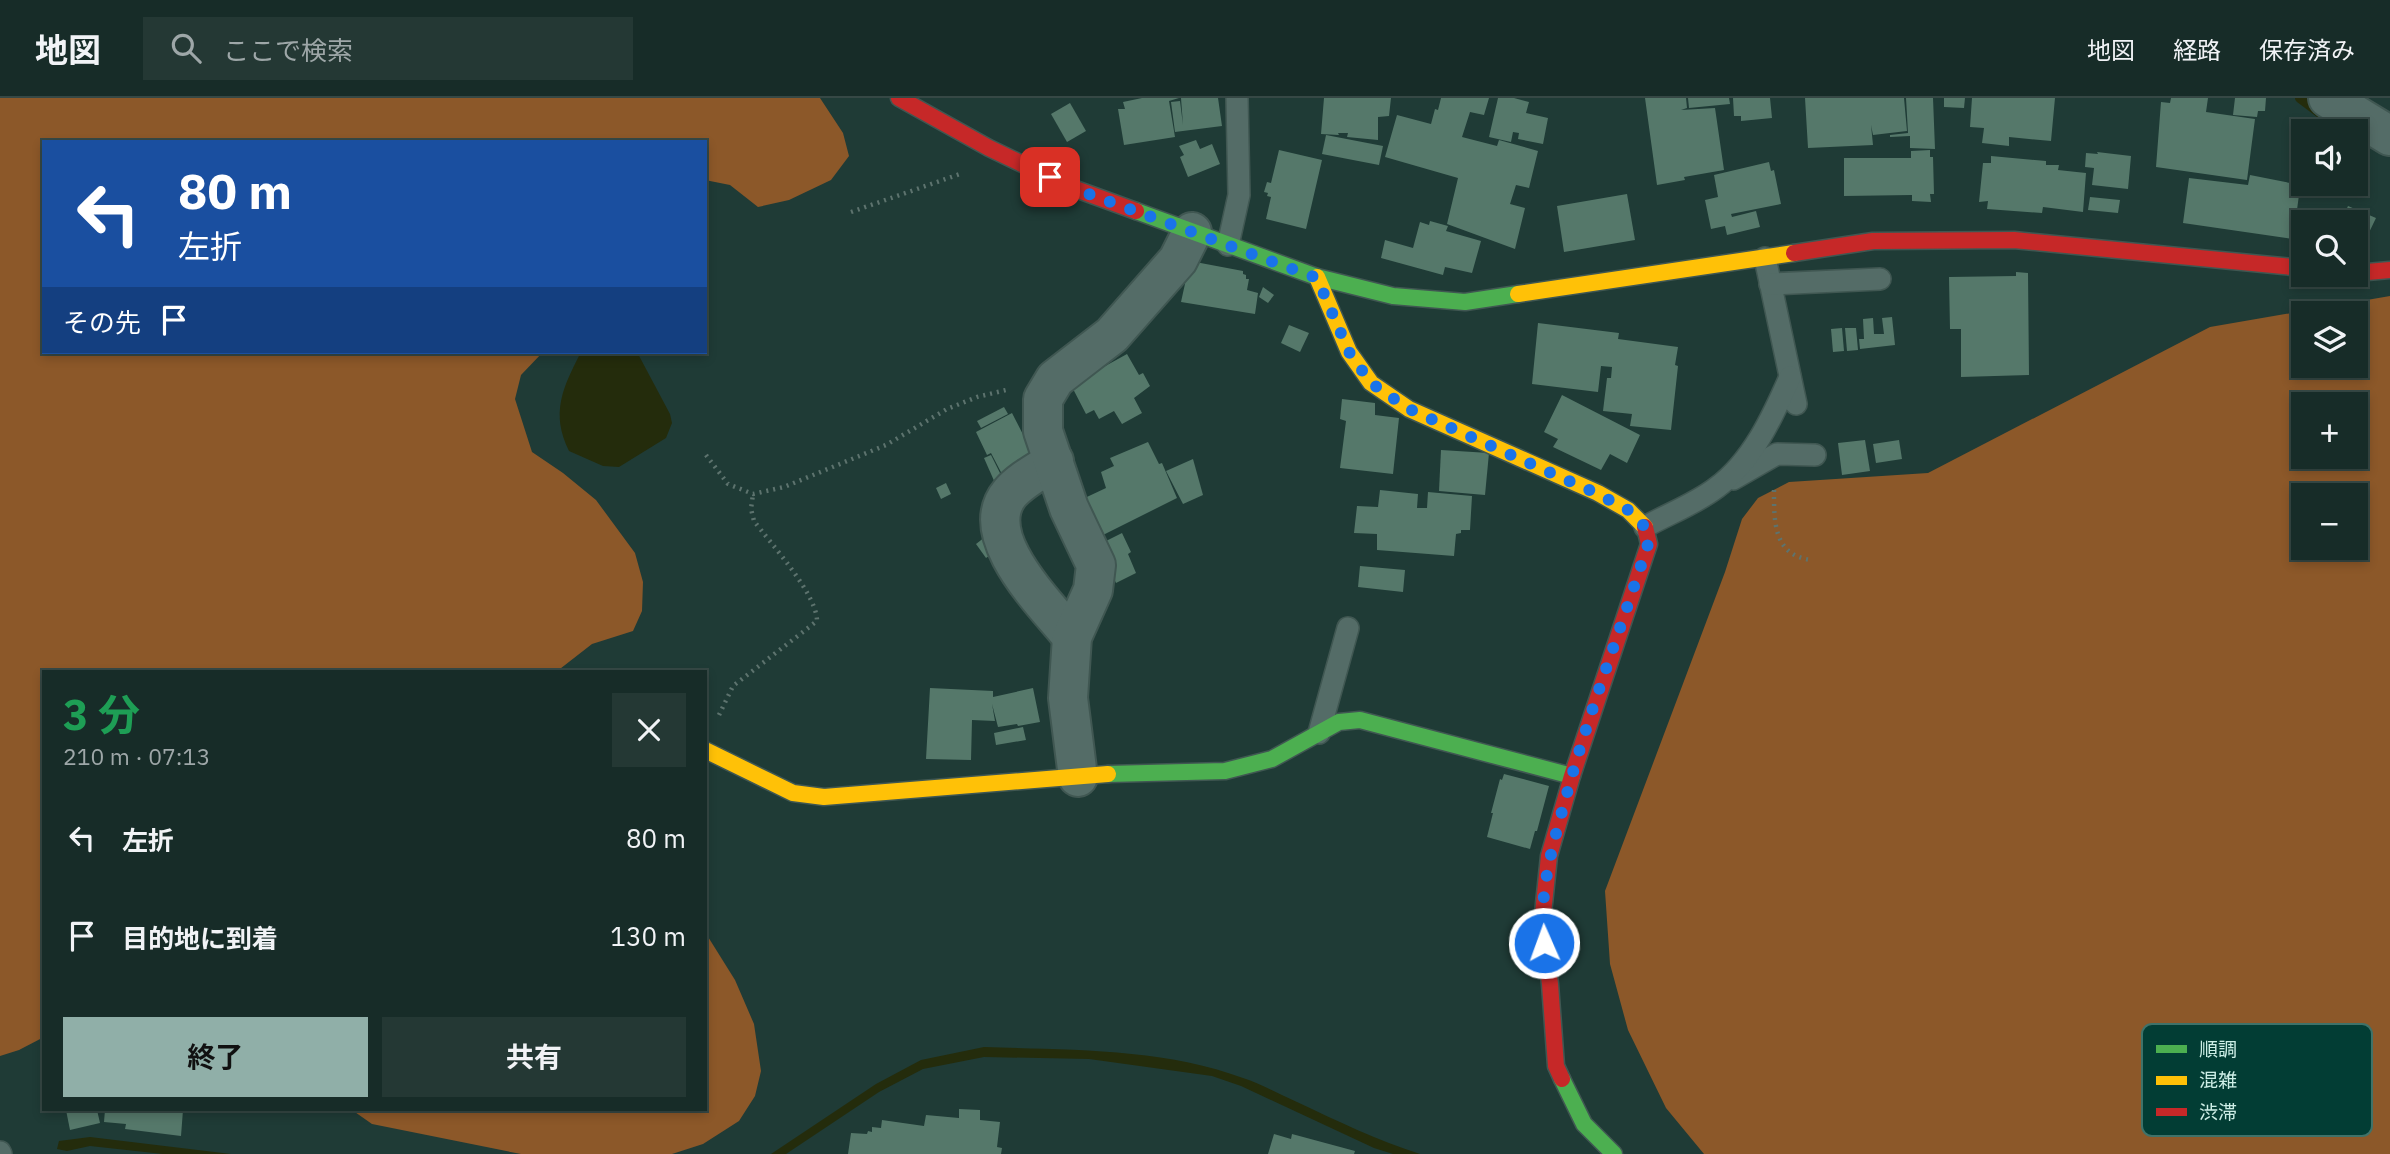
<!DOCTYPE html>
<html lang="ja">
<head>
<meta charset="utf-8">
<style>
  body { margin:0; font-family:"IBM Plex Sans","Noto Sans JP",sans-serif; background:#243834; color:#f1f3f6; height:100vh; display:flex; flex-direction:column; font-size:26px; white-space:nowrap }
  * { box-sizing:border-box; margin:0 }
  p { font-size:23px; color:#9ea7a8 }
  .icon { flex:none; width:38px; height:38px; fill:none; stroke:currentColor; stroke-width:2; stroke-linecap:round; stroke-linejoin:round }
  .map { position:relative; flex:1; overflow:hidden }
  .drawer { position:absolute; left:42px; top:572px; width:665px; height:441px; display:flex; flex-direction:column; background:#172c28; border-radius:0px; box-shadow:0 4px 10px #0003,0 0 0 2px #364845 }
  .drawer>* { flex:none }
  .hud { position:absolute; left:42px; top:42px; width:665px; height:214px; border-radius:0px; box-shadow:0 4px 10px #0003,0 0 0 2px #364845; background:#1a4fa0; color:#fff; overflow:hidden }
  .tools { position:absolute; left:2291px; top:21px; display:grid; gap:14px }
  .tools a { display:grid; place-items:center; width:77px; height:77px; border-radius:0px; background:#172c28; box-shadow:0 4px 10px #0003,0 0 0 2px #364845; font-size:35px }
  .pin { position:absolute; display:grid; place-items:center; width:60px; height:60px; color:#fff; margin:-30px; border-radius:14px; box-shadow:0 4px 10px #0006 }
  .me { position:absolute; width:77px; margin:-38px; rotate:358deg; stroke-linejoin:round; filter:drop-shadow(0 0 5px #0008) }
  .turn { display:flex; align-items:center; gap:24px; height:147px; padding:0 21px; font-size:32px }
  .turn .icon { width:91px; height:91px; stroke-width:2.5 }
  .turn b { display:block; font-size:49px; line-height:60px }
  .then { display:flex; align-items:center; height:66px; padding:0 21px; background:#0003; gap:14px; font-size:26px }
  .round { display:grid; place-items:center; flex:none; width:74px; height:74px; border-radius:0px; background:#243834 }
  .headline { display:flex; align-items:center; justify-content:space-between; height:119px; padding:0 21px }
  h1 { font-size:42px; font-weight:700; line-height:52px; color:#1e9e55 }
  .primary-button { display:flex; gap:14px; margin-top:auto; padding:14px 21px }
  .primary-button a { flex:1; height:80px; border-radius:0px; background:#90afa8; color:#111; font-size:28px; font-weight:700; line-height:80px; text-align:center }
  .primary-button a+a { background:#243834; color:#f1f3f6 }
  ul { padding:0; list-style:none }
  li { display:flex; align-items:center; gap:21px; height:98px; padding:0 21px }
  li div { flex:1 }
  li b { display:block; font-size:26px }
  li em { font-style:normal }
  header { display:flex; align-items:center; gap:42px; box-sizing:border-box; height:98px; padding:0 35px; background:#172c28; border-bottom:2px solid #364845 }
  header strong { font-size:33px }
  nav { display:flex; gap:38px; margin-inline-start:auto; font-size:24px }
  .search { width:490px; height:63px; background:#243834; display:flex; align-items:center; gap:18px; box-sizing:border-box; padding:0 24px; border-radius:0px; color:#9ea7a8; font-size:26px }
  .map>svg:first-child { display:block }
  .forest { fill:#8c5829; fill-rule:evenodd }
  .water { fill:#242c0c }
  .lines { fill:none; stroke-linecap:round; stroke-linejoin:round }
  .stream { stroke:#242c0c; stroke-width:10 }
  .building { fill:#55786a }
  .lane-casing { stroke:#405752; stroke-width:24 }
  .street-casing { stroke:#405752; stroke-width:42 }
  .fast-casing { stroke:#405752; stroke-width:19 }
  .slow-casing { stroke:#405752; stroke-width:19 }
  .jam-casing { stroke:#405752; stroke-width:19 }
  .path { stroke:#5d736e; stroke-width:4.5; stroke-dasharray:2 5; stroke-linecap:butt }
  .lane { stroke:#546c67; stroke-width:21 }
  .street { stroke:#546c67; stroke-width:38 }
  .fast { stroke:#4caf50; stroke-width:16 }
  .slow { stroke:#ffc107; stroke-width:16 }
  .jam { stroke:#c62828; stroke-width:16 }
  .route { stroke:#1a73e8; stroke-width:12; stroke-dasharray:0 21.6 }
  .key { fill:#023d34; stroke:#3f7269; stroke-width:2 }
  .key-label { font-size:19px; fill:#cdeee6 }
</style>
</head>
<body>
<header>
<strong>地図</strong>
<div class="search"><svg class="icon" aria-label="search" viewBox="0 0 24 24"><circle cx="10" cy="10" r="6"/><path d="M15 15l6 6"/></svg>ここで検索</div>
<nav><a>地図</a><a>経路</a><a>保存済み</a></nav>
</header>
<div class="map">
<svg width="2390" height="1056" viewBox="0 0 2390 1056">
  <rect width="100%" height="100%" fill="#1f3b36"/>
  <g class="forest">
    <polygon points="0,0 820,0 843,35 849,58 831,82 789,102 758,109 730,87 705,82 705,44 44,44 44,254 543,254 521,277 515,301 532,354 563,375 596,402 635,455 643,484 642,513 633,533 592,546 556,574 44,574 44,939 19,952 0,958"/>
    <path d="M2390 198V1056H1704L1666 1010 1628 932 1610 866 1605 793 1725 474 1742 421 1758 400 1789 384 1928 375 2210 229ZM2303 215H2356V268H2303ZM2303 306H2356V359H2303ZM2303 397H2356V450H2303Z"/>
    <polygon points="705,834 735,882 754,926 761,973 755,998 739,1023 703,1046 672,1056 521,1056 372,1026 352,1012 705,1012"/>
  </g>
  <g class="water">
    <path d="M581 254H637L670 316 672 325 666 340 619 369 603 368 569 353C550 315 563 289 581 254Z"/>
    <path d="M984 949C1068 952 1163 950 1243 980 1261 986 1279 996 1297 1004 1337 1023 1377 1042 1420 1056H1393L1374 1050 1241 988 1212 978 1089 961 984 959 923 971 879 994 786 1056H771L876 986 921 962Z"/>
    <polygon points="90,1039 231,1056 163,1056 90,1048 67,1053 57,1051 59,1043"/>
  </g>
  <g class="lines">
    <polyline class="stream" points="2300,0 2320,15"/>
  </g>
  <g class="building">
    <polygon points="1142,0 1179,0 1169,3 1175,39 1124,47 1118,11 1125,11 1123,4"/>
    <polygon points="1181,0 1218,0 1222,28 1175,34 1171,4 1180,3 1183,27"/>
    <polygon points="1324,0 1391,0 1389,18 1378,19 1378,42 1347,39 1348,35 1338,35 1339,37 1321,36"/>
    <polygon points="1441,0 1489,0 1484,17 1470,14 1462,39 1497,48 1499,42 1538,53 1529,90 1516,87 1510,106 1525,110 1515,151 1447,126 1458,80 1385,59 1397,17 1431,26 1435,11 1438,12"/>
    <polygon points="1498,0 1514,0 1529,4 1526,15 1548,20 1543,46 1518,41 1519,35 1513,34 1511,44 1489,39"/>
    <polygon points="1645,0 1686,0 1687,10 1681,12 1715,10 1724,72 1684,79 1685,82 1657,87"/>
    <polygon points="1688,0 1729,0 1730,6 1689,10"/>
    <polygon points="1733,0 1770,0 1772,20 1741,23 1741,18 1734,18"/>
    <polygon points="1805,0 1904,0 1907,33 1873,37 1871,27 1873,47 1808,50"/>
    <polygon points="1906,0 1933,0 1935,51 1910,50 1910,38 1890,39 1890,37 1908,35"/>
    <polygon points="1944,0 1965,0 1964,10 1944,9"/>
    <polygon points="1972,0 2055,0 2051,43 2009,39 2009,48 1982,45 1984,30 1970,29"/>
    <polygon points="2171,0 2208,0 2206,14 2255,21 2247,82 2156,69 2161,4 2170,5"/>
    <polygon points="2235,0 2266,0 2265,13 2258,13 2257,19 2233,17"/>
    <polygon points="1070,5 1086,33 1067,44 1051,16"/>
    <polygon points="1326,37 1383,48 1379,67 1322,56"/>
    <polygon points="1196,42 1200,51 1212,46 1220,66 1188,79 1180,59 1184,57 1179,48"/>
    <polygon points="1279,52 1322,62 1306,131 1266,121 1271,99 1267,98 1268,95 1264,94 1267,84 1271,85"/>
    <polygon points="1930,52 1930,59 1933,59 1934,96 1930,96 1931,104 1912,103 1912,97 1844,98 1844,60 1911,60 1911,53"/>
    <polygon points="2097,54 2131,58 2128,91 2092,87 2094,70 2085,69 2086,55 2098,56"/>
    <polygon points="1991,58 2046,63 2046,67 2059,67 2058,72 2086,75 2083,114 2043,109 2042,115 1987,111 1988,103 1979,104 1983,65 1991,65"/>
    <polygon points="1769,64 1771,73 1774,72 1781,106 1731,116 1732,119 1756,113 1760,129 1727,137 1725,128 1711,131 1705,102 1718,99 1714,77"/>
    <polygon points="2250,77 2295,86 2293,97 2299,97 2293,141 2183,125 2189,80 2248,87"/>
    <polygon points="1627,96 1635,142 1564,154 1557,108"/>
    <polygon points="2090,99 2120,102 2118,115 2088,112"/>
    <polygon points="2348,108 2376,120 2364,145 2356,142 2356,124 2341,124"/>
    <polygon points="1430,123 1448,128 1446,133 1481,143 1472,175 1445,169 1443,177 1381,160 1385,142 1413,150 1420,124 1429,127"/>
    <polygon points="1190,163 1243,173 1243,176 1246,177 1246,181 1249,181 1247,192 1258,195 1255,216 1181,204"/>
    <polygon points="2016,174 2028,175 2029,277 1961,279 1961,231 1950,231 1949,179 2016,178"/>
    <polygon points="1263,189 1274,197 1268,205 1259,199"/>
    <polygon points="1892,219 1895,247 1860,251 1859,241 1864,241 1863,221 1873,220 1874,236 1884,236 1882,220"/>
    <polygon points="1538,225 1619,235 1618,241 1678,249 1675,267 1678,268 1671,332 1630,328 1632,316 1603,313 1607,280 1611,280 1612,269 1601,268 1598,294 1532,286"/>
    <polygon points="1289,227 1309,235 1300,254 1281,245"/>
    <polygon points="1842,230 1844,253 1833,254 1831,231"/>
    <polygon points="1845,230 1856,230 1858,252 1847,253"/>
    <polygon points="1127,256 1139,277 1143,275 1150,288 1134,300 1142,315 1122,326 1114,313 1099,321 1094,312 1086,316 1071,287"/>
    <polygon points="1562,297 1640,337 1627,365 1610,356 1601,372 1553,349 1558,341 1544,334"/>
    <polygon points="1342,301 1375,305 1375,317 1399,320 1393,376 1340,370 1346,323 1340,321"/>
    <polygon points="1004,309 1008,316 981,330 977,323"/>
    <polygon points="1012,315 1037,364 1004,380 991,355 987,357 976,334"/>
    <polygon points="1865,342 1870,373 1842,377 1838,345"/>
    <polygon points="1899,342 1902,361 1876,365 1873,346"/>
    <polygon points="1148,344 1159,366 1162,365 1177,400 1093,442 1074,405 1106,390 1101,374 1114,368 1110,360"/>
    <polygon points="1441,352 1489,355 1485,397 1439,393"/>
    <polygon points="991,357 1003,381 995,385 984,360"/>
    <polygon points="1193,361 1203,397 1183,406 1166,373"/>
    <polygon points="946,385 951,396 941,401 936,390"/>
    <polygon points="1380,392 1418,396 1417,410 1427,410 1428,394 1472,398 1470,432 1461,432 1461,435 1456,436 1454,458 1377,452 1377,436 1354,435 1357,408 1378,409"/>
    <polygon points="1122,435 1131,454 1128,456 1136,475 1116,485 1098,447"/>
    <polygon points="985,439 996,453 986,460 976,446"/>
    <polygon points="1360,468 1405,472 1403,494 1358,489"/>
    <polygon points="930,590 993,593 993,599 1033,590 1040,624 1018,628 1017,626 998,629 992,606 995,623 972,622 971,662 926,661"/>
    <polygon points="1023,629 1026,642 996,647 994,635"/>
    <polygon points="1504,676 1549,688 1537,733 1535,733 1530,751 1487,739 1493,715 1491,715 1500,681 1502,682"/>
    <polygon points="959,1011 980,1012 980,1022 1000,1024 997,1049 1002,1050 1001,1056 848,1056 851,1035 867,1036 868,1033 872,1034 872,1029 881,1030 882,1022 924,1028 926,1017 959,1020"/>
    <polygon points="66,1012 97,1012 100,1025 70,1032"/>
    <polygon points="105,1012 183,1012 181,1038 125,1031 126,1026 104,1024"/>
    <polygon points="1274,1036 1291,1041 1292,1036 1355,1053 1354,1056 1268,1056"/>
  </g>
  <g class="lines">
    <g class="lane-casing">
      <g id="lane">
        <polyline points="1228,147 1239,97 1237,0"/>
        <polyline points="1765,160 1796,306"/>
        <polyline points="1770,186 1880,181"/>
        <polyline points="1733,381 1777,356 1815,357"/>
        <path d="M1645 429C1668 416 1695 406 1716 390 1752 364 1773 318 1790 279"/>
        <polyline points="1319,635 1348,530"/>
        <polyline points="0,1054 1,1056"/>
      </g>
    </g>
    <g class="street-casing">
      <g id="street">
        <polyline points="2328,0 2390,38"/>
        <path d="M1054 363C1039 373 1021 382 1010 395 974 438 1047 507 1072 539"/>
        <polyline points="1078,679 1068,600 1072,539 1093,492 1096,467 1069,410 1043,333 1043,301 1055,281 1112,237 1178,162 1192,134"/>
      </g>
    </g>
    <g class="fast-casing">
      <g id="fast">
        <polyline points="1136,113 1317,179 1393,198 1465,204 1518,196"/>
        <polyline points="1108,676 1225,673 1272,661 1339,624 1360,622 1572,678"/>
        <polyline points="1562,981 1584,1026 1614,1056"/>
      </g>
    </g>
    <g class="slow-casing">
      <g id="slow">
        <polyline points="1317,179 1349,254 1371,285 1409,311 1598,395 1628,412 1645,429"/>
        <polyline points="1518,196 1794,155"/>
        <polyline points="705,652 793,695 824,699 1108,676"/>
      </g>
    </g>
    <g class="jam-casing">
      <g id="jam">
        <polyline points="899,0 989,50 1070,89 1136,113"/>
        <polyline points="1794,155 1873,143 2014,142 2303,170"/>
        <polyline points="2356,175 2390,172"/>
        <polyline points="1562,981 1556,968 1550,886 1542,825 1549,758 1572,678 1649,446 1645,429"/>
      </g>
    </g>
    <g class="path">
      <polyline points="851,114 960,76"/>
      <polyline points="706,357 728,386 753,396 784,389 886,347 947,311 977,299 1006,292"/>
      <path d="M1774 392C1774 423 1773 458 1812 462"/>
      <path d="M719 617 733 588 817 523C817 496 771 446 754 423L751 411 753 396"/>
    </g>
    <use href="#lane" class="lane"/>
    <use href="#street" class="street"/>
    <use href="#fast" class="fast"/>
    <use href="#slow" class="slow"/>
    <use href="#jam" class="jam"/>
  </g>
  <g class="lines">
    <path class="route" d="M1050 79 1070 89 1317 180 1349 254 1371 285 1409 311 1598 396 1628 412 1645 429 1648 446C1621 531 1589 614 1566 699 1553 746 1538 796 1544 845"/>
  </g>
  <rect x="2142" y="926" width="230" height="112" rx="10" class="key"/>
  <rect x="2156" y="947" width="31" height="8" fill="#4caf50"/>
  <rect x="2156" y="978" width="31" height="9" fill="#ffc107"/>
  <rect x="2156" y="1010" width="31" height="8" fill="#c62828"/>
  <g class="key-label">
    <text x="2199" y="958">順調</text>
    <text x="2199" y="989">混雑</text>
    <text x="2199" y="1021">渋滞</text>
  </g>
</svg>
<div class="tools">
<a><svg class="icon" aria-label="sound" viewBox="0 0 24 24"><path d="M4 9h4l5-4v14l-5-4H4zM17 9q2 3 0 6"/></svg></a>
<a><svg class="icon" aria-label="search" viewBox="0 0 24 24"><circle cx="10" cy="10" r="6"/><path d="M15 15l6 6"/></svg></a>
<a><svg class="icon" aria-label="layers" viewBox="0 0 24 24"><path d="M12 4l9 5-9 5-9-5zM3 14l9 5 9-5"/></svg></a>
<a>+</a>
<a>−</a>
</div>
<div class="pin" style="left:1050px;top:79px;background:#d93025"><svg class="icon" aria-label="arrive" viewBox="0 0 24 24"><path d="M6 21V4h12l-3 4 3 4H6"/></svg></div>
<svg class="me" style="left:1544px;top:845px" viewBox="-20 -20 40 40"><circle r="17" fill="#1a73e8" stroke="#fff" stroke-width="3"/><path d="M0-11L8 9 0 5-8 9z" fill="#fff"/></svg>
<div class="hud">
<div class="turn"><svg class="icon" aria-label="left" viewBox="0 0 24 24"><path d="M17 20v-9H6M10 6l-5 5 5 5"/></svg><div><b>80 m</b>左折</div></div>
<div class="then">その先<svg class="icon" aria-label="arrive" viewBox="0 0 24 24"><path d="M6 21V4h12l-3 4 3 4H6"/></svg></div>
</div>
<section class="drawer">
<div class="headline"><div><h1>3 分</h1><p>210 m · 07:13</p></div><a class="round"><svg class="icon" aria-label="close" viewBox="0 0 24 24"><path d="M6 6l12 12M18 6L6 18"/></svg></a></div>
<ul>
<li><svg class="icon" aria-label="left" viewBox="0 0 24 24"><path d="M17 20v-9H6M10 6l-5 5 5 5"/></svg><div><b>左折</b></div><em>80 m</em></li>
<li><svg class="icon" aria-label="arrive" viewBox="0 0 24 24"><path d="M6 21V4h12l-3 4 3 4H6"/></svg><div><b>目的地に到着</b></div><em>130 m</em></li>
</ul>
<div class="primary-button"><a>終了</a><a>共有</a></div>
</section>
</div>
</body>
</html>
